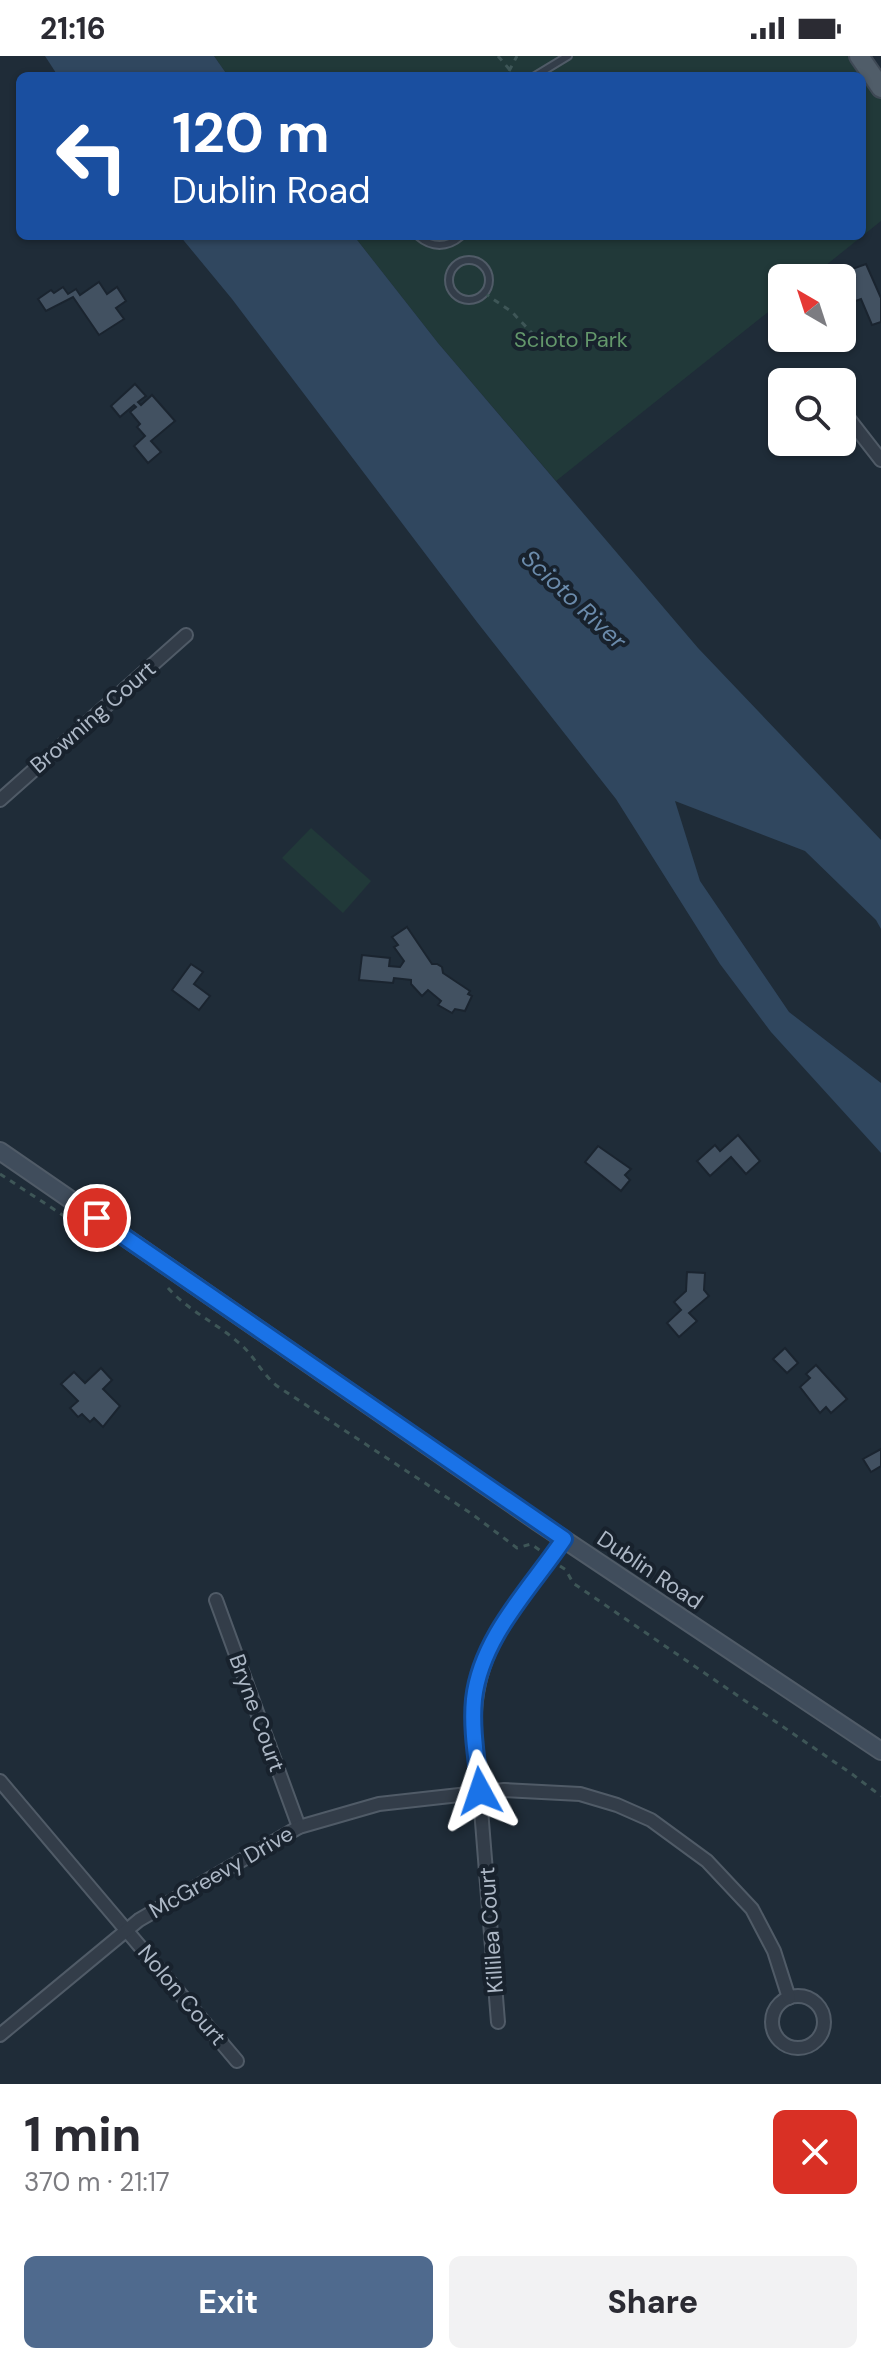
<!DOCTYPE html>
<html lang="en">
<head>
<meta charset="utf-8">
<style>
  body { margin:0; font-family:"DM Sans",sans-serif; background:#f2f2f3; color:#2b2b33; height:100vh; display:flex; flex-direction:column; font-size:30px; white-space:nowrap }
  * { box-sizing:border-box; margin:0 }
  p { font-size:26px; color:#7c7c81 }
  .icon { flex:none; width:44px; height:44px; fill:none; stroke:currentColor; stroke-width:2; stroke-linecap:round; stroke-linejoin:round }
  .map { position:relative; height:2028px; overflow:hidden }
  .sheet { display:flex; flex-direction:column; background:#fff; flex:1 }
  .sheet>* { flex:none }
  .banner { position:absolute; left:16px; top:16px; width:850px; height:168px; border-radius:12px; box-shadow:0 2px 6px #0004; background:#1a4fa0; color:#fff; overflow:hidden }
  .needle { width:52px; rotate:321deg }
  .controls { position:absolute; left:768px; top:208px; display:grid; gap:16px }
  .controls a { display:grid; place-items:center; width:88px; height:88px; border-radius:12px; background:#fff; box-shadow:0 2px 6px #0004; font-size:40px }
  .pin { position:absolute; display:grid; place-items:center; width:68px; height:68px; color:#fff; margin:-34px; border:4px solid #fff; border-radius:50%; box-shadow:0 2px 8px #0007 }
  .me { position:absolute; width:88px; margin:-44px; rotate:355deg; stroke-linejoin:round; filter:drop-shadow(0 0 6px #0008) }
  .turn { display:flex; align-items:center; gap:28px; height:168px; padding:0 24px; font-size:36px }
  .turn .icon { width:104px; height:104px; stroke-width:2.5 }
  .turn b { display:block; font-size:56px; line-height:68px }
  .round { display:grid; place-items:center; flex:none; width:84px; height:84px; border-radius:12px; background:#f2f2f3 }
  .overview { display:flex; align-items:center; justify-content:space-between; height:136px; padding:0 24px }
  h1 { font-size:48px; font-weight:800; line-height:60px }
  .cta { display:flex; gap:16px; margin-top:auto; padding:16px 24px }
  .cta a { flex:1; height:92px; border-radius:12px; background:#4f6a8e; color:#fff; font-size:32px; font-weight:800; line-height:92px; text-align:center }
  .cta a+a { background:#f2f2f3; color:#2b2b33 }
  .status { display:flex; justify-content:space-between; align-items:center; height:56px; padding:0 40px; background:#fff; direction:ltr }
  .status svg { height:22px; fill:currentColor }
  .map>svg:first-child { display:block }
  .green { fill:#213939 }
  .water { fill:#30475f }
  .building { fill:#425161; stroke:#1a242f; stroke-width:2 }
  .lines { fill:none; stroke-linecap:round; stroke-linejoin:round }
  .lane-casing { stroke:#505b67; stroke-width:10 }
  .street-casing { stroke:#505b67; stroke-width:16 }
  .secondary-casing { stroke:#505b67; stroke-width:20 }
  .primary-casing { stroke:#3f4955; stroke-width:22 }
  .path { stroke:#3e5657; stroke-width:3; stroke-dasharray:6 6; stroke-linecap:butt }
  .lane { stroke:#333d49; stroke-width:6 }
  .street { stroke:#333d49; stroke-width:12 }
  .secondary { stroke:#404d5c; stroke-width:16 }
  .primary { stroke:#505d69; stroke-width:18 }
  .route-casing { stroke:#114b97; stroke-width:20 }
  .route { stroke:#1a73e8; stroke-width:14 }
  .labels { text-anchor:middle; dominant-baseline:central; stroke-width:8; stroke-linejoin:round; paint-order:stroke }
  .park-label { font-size:22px; fill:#63976b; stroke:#18222d }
  .street-label { font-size:22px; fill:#adb8c6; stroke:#18222d }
  .water-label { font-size:24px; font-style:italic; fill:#6b8bab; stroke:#18222d }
</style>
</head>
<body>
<div class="status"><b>21:16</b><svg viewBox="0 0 49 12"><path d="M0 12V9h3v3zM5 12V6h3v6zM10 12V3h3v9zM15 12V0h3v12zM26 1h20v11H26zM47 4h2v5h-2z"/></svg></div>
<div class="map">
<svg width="881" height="2028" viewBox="0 0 881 2028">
  <rect width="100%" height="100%" fill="#1f2c38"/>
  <g class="green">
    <polygon points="214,0 858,0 881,33 881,165 810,222 782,222 782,245 556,425 438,287 354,180 862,180 862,20 228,20"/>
    <polygon points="311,772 371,825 343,857 282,802"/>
  </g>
  <g class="water">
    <polygon points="45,0 214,0 228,20 58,20"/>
    <polygon points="180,180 354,180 438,287 698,592 881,784 881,873 876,864 805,795 675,745 700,825 789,956 881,1027 881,1097 771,976 720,908 616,743 477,566 232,243"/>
  </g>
  <g class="building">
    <polygon points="866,208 881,242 881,266 872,269 861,243 853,246 842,226 855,221 852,213"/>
    <polygon points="99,226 107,238 117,231 126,245 116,252 124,263 99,279 73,241 46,255 38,243 51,234 54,237 63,231 68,238 76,233 80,239"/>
    <polygon points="135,328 146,340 138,346 141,349 152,339 175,365 151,385 161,396 148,407 134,390 145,380 137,371 140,368 130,356 136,351 134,349 120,361 111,350"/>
    <polygon points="407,871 432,908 437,908 442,911 443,917 470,935 468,938 472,940 465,955 455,953 452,957 438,949 441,945 428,934 422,940 411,928 411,924 394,922 393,927 359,924 362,899 390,902 389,910 400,911 404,905 394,891 398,889 392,881"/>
    <polygon points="191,908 203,916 194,928 210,940 199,954 172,934"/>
    <polygon points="738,1079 760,1105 746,1118 731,1101 710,1120 697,1105 715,1089 720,1095"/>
    <polygon points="598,1090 631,1113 625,1119 630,1124 621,1135 585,1106"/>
    <polygon points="687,1216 705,1217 704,1234 709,1240 689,1257 697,1265 679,1281 667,1267 681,1254 674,1246 686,1235"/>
    <polygon points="785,1292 798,1307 787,1317 773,1303"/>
    <polygon points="816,1309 847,1343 831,1357 826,1351 820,1357 800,1331 810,1322 806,1318"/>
    <polygon points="101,1312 112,1324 103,1333 120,1350 103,1371 94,1362 90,1366 82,1358 78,1361 70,1352 78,1345 61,1328 74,1316 85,1327"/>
    <polygon points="881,1393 881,1410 871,1416 863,1403"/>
  </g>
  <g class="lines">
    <g class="lane-casing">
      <g id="lane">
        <polyline points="535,20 568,0"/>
        <path d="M418 180C432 192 447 192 461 180"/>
        <circle cx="469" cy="224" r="20"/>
      </g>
    </g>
    <g class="street-casing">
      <g id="street">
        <polyline points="842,354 881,404"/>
        <polyline points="0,744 186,579"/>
        <polyline points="216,1544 299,1771"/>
        <polyline points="0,1725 237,2005"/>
        <circle cx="798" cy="1966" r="26"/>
        <path d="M498 1966 475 1678C470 1591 520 1550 564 1483"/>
        <polyline points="0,1979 139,1864 299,1771 379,1748 504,1734 580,1738 617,1749 651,1764 707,1805 752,1853 774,1895 789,1942"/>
      </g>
    </g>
    <g class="secondary-casing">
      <polyline id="secondary" points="0,1095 538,1466 881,1695"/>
    </g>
    <g class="primary-casing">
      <polyline id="primary" points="859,0 881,32"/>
    </g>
    <g class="path">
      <polyline points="498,0 515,20"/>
      <polyline points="509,15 517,0"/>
      <polyline points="484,237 512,256 547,293"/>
      <polyline points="0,1118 84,1173"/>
      <path d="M168 1232C190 1256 215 1266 239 1287 254 1299 261 1317 277 1330L472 1458 517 1492 531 1488 541 1495"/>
      <polyline points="560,1510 566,1514 573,1527 852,1718 881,1740"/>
    </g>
    <use href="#lane" class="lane"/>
    <use href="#street" class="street"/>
    <use href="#secondary" class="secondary"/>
    <use href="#primary" class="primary"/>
  </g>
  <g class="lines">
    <g class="route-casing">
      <path id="route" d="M97 1162 564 1483C531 1532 481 1581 474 1643 471 1673 477 1705 480 1735"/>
    </g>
    <use href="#route" class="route"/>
  </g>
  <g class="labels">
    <g class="park-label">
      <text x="571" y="283">Scioto Park</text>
    </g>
    <g class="street-label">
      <text transform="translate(93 661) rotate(-41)">Browning Court</text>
      <text transform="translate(650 1514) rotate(34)">Dublin Road</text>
      <text transform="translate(257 1657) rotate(70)">Bryne Court</text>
      <text transform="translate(221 1816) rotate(-30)">McGreevy Drive</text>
      <text transform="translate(491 1874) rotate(-94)">Killilea Court</text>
      <text transform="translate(182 1939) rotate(50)">Nolon Court</text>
    </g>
    <g class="water-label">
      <text transform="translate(574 543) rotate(43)">Scioto River</text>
    </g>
  </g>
</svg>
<div class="controls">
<a><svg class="needle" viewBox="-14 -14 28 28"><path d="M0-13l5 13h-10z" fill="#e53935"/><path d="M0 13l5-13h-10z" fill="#7c7c81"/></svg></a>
<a><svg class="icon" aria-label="search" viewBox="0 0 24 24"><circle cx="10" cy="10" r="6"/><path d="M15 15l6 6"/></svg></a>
</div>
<div class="pin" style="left:97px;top:1162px;background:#d93025"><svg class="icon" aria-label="arrive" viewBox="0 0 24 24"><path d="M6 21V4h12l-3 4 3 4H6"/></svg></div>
<svg class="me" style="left:480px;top:1735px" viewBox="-20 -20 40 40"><path d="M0-17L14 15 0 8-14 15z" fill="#1a73e8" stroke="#fff" stroke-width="4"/></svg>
<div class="banner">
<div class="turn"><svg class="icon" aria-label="left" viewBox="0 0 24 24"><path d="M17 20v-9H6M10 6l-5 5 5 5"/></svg><div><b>120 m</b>Dublin Road</div></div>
</div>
</div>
<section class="sheet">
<div class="overview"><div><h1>1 min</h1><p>370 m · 21:17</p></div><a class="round" style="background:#d93025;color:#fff"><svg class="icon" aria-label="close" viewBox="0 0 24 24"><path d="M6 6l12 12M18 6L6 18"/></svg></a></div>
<div class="cta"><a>Exit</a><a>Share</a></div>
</section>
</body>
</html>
